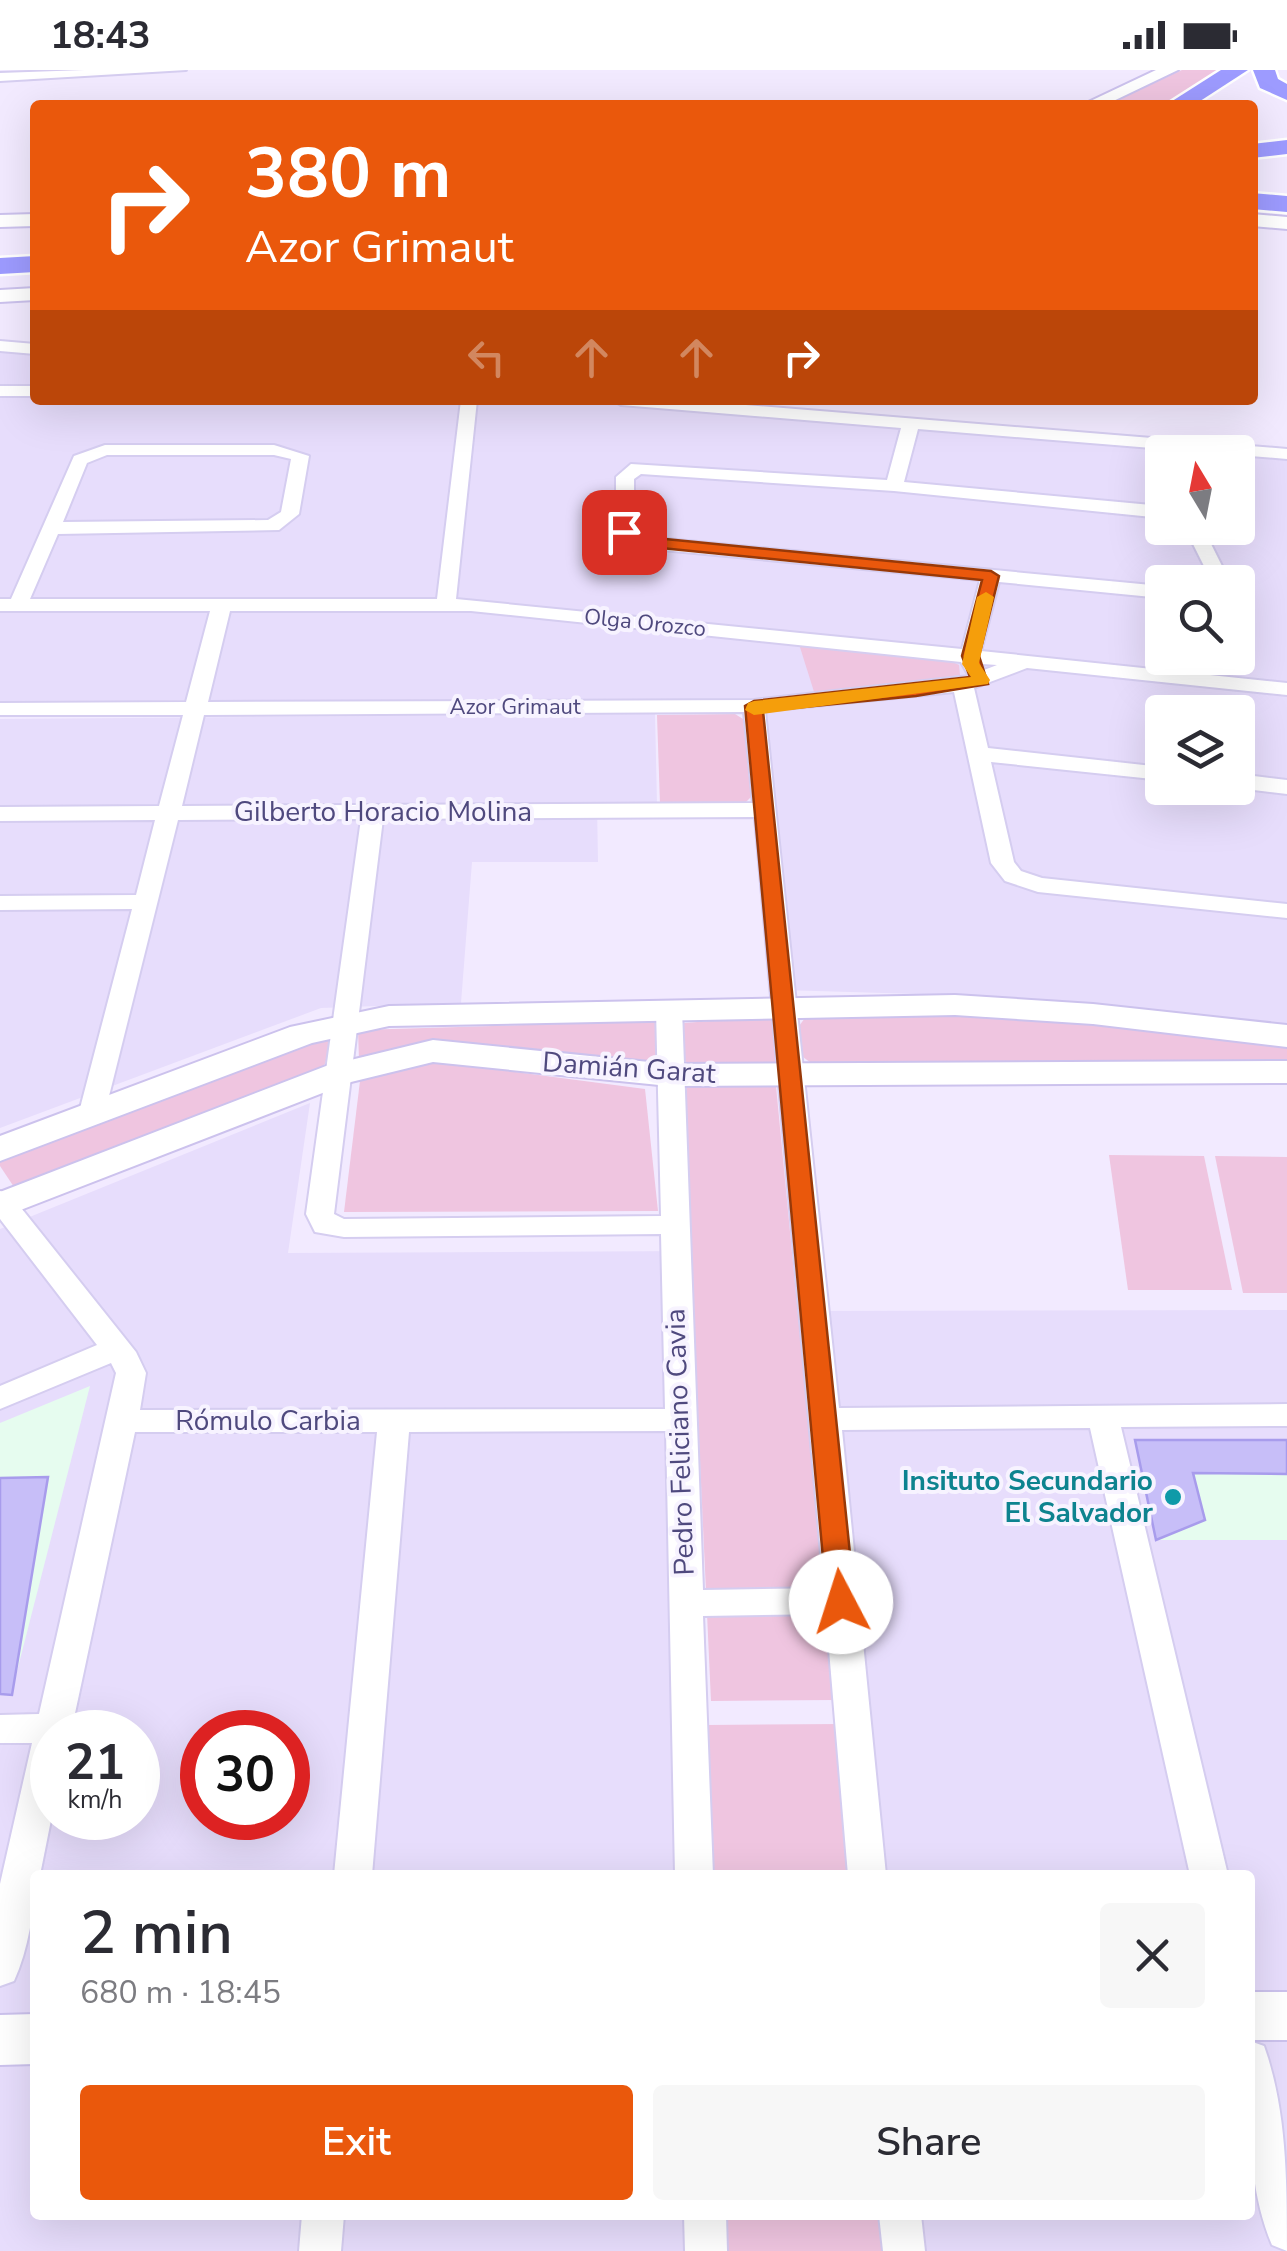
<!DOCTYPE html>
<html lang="en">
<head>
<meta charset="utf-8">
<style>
  body { margin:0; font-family:"Nunito Sans",sans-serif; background:#f7f7f7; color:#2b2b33; height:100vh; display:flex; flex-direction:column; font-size:38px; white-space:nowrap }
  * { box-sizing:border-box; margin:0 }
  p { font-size:32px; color:#7c7c81 }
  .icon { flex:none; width:55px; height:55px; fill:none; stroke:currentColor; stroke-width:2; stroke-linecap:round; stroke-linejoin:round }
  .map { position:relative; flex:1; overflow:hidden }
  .panel { position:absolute; left:30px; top:1800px; width:1225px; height:350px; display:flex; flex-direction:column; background:#fff; border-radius:10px; box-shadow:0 10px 40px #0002 }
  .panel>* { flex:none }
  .top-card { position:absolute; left:30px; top:30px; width:1228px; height:305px; border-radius:10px; box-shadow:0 10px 40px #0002; background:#ea580c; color:#fff; overflow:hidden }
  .needle { width:65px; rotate:350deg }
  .fabs { position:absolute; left:1145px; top:365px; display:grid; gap:20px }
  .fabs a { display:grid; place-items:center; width:110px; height:110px; border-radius:10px; background:#fff; box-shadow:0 10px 40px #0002; font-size:50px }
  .speed { position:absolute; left:30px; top:1640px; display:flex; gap:20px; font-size:50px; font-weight:700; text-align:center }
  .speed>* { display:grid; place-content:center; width:130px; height:130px; border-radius:50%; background:#fff; box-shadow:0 10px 40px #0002; line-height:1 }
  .speed small { font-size:25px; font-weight:400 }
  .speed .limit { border:15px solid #d22; background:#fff; color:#111 }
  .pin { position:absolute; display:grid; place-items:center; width:85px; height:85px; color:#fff; margin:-42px; border-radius:20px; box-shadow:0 5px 15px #0006 }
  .me { position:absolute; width:110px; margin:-55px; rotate:355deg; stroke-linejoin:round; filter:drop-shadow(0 0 8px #0008) }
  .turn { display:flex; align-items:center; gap:35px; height:210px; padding:0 50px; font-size:45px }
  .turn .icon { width:130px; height:130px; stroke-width:2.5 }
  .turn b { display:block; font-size:70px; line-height:85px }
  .lanes { display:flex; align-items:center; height:95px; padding:0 50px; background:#0003; justify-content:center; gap:50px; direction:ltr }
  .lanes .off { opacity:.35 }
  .round { display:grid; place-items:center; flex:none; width:105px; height:105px; border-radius:10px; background:#f7f7f7 }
  .summary { display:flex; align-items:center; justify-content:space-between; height:170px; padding:0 50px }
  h1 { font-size:60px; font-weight:600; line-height:75px }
  .action { display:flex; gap:20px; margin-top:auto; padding:20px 50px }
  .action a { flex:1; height:115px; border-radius:10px; background:#ea580c; color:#fff; font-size:40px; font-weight:600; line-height:115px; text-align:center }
  .action a+a { background:#f7f7f7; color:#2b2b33 }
  .status { display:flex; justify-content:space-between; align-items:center; height:70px; padding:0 50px; background:#fff; direction:ltr }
  .status svg { height:28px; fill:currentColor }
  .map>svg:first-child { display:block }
  .residential { fill:#e7ddfc; fill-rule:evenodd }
  .education { fill:#e6fcef }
  .green { fill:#efc5e0 }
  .building { fill:#c7bef8; stroke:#a89cec; stroke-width:2.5 }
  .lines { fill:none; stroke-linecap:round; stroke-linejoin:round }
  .street-casing { stroke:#d5cdf0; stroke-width:4 }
  .secondary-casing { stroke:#ccc2ed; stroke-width:4 }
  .highway-casing { stroke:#fff; stroke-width:5 }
  .street { fill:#fff; fill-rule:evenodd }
  .secondary { fill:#fff; fill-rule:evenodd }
  .highway { fill:#9d9bff; fill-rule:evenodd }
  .route { fill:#ea580c; stroke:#983908; stroke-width:2.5 }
  .slow { fill:#f59e0b }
  .culture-dot { fill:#0f9aa8; stroke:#f7f3ff; stroke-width:4 }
  .labels { text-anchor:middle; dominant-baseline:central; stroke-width:8; stroke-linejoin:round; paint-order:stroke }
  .far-street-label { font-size:22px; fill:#4f497e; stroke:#f7f3ff }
  .street-label { font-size:28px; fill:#4f497e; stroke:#f7f3ff }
  .culture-label { font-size:28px; font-weight:bold; fill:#0d838f; stroke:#f7f3ff; text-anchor:end }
</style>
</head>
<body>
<div class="status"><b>18:43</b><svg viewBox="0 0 49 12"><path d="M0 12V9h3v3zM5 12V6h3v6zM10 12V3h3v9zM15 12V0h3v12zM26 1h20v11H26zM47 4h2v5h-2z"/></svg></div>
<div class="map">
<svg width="1287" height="2181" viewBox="0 0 1287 2181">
  <rect width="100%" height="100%" fill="#f2eaff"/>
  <g class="residential">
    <path d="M0 278 35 279V330H651L1287 382V957L986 926 782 920 750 629 0 631ZM1162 382H1238V458H1162ZM1162 512H1238V588H1162ZM1162 642H1238V718H1162Z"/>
    <polygon points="655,644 657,734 597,734 598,792 472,792 461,933 321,938 0,1058 0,649"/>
    <path d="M310 1033 288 1183 691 1181 701 1364 711 1805H35V2145H723L725 2181H0V1159ZM52 1662H138V1748H52ZM202 1662H288V1748H202Z"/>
    <polygon points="1287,1240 1287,2181 889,2181 886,2145 1250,2145 1250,1805 856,1805 804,1241"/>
  </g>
  <g class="education">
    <polygon points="90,1316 14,1613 0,1614 0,1353"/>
    <polygon points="1135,1370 1287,1370 1287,1470 1156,1470"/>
  </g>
  <g class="green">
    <polygon points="1182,0 1231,0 1170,35 1105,35"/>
    <polygon points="799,574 944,588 959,595 960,605 815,625"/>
    <polygon points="735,644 743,649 751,727 744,734 660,734 657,645"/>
    <polygon points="948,941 1287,972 1287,997 819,999 803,987 799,956 808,944"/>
    <polygon points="765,947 775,951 780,987 769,999 697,1000 685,991 679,962 684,953"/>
    <polygon points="656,951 658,987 652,996 359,990 358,960"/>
    <polygon points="322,965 332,972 325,994 313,1006 16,1120 0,1096 0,1088"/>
    <polygon points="433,991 645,1019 658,1141 344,1142 360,1011"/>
    <polygon points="776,1016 835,1630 711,1631 683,1017"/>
    <polygon points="1109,1085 1204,1086 1232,1220 1128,1220"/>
    <polygon points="1215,1086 1287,1087 1287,1223 1243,1223"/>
    <polygon points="842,1654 856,1805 711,1805 707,1655"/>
    <polygon points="723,2145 886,2145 889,2181 725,2181"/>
  </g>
  <g class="building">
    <polygon points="1135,1370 1287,1370 1287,1404 1193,1403 1205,1450 1156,1470"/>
    <polygon points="48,1407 12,1625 0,1624 0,1408"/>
  </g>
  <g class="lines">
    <g class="street-casing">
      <g id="street">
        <polygon points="85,0 186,0 0,11 0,3"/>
        <polygon points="0,271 35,274 35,284 0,281"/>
        <rect x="0" y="316" width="35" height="10"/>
        <path d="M461 330H477L456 529 962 579 980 510 641 478 616 461V407L631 394 887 410 901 358 621 335 613 330H684L1287 379V389L918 359 904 412 1162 436V448L894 421 641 404 634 409V459L646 467 1162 516V528L999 512 981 581 1287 613V625L1027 598 974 618 988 678 1162 697V710L991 692 1014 792 1021 801 1042 808 1287 834V848L1038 822 1005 811 991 793 954 622 765 641 839 1338 1287 1334V1356L1121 1357 1228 1805H1190L1090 1358 842 1360 886 1805H848L826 1544 703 1546 713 1805H675L666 1361 409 1362 372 1805H334L377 1362H135L71 1662H52V1745L40 1805H35C35 1839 28 1880 14 1911L0 1916V1814L32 1673H0V1645L39 1644 116 1303 111 1293 0 1339V1316L97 1275 0 1149V1121L10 1124 136 1282 146 1303 140 1340 665 1339 661 1164 344 1167 315 1162 306 1144 361 749 178 750 104 1046 91 1054 78 1046 132 839 0 840V826L136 825 155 750 0 751V737L159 736 183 645H0V633L186 632 210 541H0V529H11L74 386 105 375H274L309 386 299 444 279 460 58 464 30 529H437ZM107 385H274L291 389 281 442 268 450 63 452 87 393ZM230 541H471L961 592 969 606 754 630 208 632ZM982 594 997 595 984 600ZM744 642 753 733 182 736 204 645ZM755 747 824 1518 703 1520 682 939 678 934 669 931 656 939 661 1146 344 1149 334 1144 383 749Z"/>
        <polygon points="1185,458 1203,458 1230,512 1212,512"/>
        <polygon points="1238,704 1287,710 1287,724 1237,718"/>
        <path d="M1250 1971 1264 1976C1287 2040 1287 2113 1287 2181L1272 2175C1245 2111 1250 2039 1250 1971Z"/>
        <polygon points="302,2145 344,2145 341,2181 299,2181"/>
        <polygon points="684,2145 726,2145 727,2181 685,2181"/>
        <polygon points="879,2145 921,2145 925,2181 883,2181"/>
      </g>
    </g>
    <g class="secondary-casing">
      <g id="secondary">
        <polygon points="1156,0 1178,0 1105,35 1082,35"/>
        <polygon points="35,144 35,156 0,157 0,145"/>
        <polygon points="1252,144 1287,147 1287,159 1252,156"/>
        <polygon points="35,218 35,230 0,232 0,220"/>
        <polygon points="955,925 1093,934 1287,955 1287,977 1093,954 955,945 389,956 312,973 0,1091 0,1066 290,957 389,936"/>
        <polygon points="433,970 669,994 1287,991 1287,1013 669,1016 433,992 351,1012 0,1148 0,1122 326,996"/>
        <rect x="1250" y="1922" width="37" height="48"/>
        <polygon points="35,1944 35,1994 0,1995 0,1945"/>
      </g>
    </g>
    <g class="highway-casing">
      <g id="highway">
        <polygon points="1221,0 1248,0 1194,35 1166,35"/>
        <polygon points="1253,0 1275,0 1278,9 1287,14 1287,30 1260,18"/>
        <polygon points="1287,70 1287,84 1252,88 1252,74"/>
        <polygon points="1252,123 1287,126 1287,142 1252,139"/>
        <polygon points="35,186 35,202 0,204 0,188"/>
      </g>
    </g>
    <use href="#street" class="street"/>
    <use href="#secondary" class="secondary"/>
    <use href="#highway" class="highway"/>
  </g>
  <polygon class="route" points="624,457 645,467 991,501 999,506 979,586 988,614 916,626 763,641 855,1532 851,1539 831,1539 827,1532 745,636 754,631 970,607 962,586 982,510 641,476 619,465 619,458"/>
  <polygon class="slow" points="986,522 994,527 979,593 990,610 988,614 754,645 745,640 748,633 754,631 971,607 962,594 977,527"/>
  <circle class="culture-dot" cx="1173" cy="1427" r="10"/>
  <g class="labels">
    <g class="far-street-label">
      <text transform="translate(645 553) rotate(6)">Olga Orozco</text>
      <text x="515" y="637">Azor Grimaut</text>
    </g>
    <g class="street-label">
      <text x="383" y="742">Gilberto Horacio Molina</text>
      <text transform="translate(629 998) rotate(4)">Damián Garat</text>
      <text x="268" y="1351">Rómulo Carbia</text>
      <text transform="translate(680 1372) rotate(-92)">Pedro Feliciano Cavia</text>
    </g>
    <g class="culture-label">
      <text x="1153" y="1411">Insituto Secundario<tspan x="1153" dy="32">El Salvador</tspan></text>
    </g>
  </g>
</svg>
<div class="fabs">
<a><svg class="needle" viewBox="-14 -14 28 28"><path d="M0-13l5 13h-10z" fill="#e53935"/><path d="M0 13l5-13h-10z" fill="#7c7c81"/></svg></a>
<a><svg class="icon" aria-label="search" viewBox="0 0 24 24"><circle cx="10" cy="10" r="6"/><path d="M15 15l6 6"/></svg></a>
<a><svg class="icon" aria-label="layers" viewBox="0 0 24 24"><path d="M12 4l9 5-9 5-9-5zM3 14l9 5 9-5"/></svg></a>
</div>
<div class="speed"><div>21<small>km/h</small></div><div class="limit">30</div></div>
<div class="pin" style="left:624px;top:462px;background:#d93025"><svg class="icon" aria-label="arrive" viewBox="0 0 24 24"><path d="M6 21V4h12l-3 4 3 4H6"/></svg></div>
<svg class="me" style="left:841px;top:1532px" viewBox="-20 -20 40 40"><circle r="19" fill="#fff"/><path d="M0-13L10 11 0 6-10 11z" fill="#ea580c"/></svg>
<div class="top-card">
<div class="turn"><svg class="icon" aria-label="right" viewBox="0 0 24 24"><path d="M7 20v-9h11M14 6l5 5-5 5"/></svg><div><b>380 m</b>Azor Grimaut</div></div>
<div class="lanes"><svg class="icon off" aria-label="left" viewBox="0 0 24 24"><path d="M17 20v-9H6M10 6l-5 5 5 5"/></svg><svg class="icon off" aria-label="ahead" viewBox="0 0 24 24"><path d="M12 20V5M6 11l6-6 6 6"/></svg><svg class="icon off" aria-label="ahead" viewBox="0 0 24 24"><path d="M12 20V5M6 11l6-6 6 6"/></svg><svg class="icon" aria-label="right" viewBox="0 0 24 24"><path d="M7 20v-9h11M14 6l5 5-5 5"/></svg></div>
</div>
<section class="panel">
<div class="summary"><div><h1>2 min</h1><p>680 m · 18:45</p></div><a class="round"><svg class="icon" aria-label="close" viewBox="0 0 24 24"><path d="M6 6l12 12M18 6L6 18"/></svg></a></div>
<div class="action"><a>Exit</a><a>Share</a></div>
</section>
</div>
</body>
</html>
